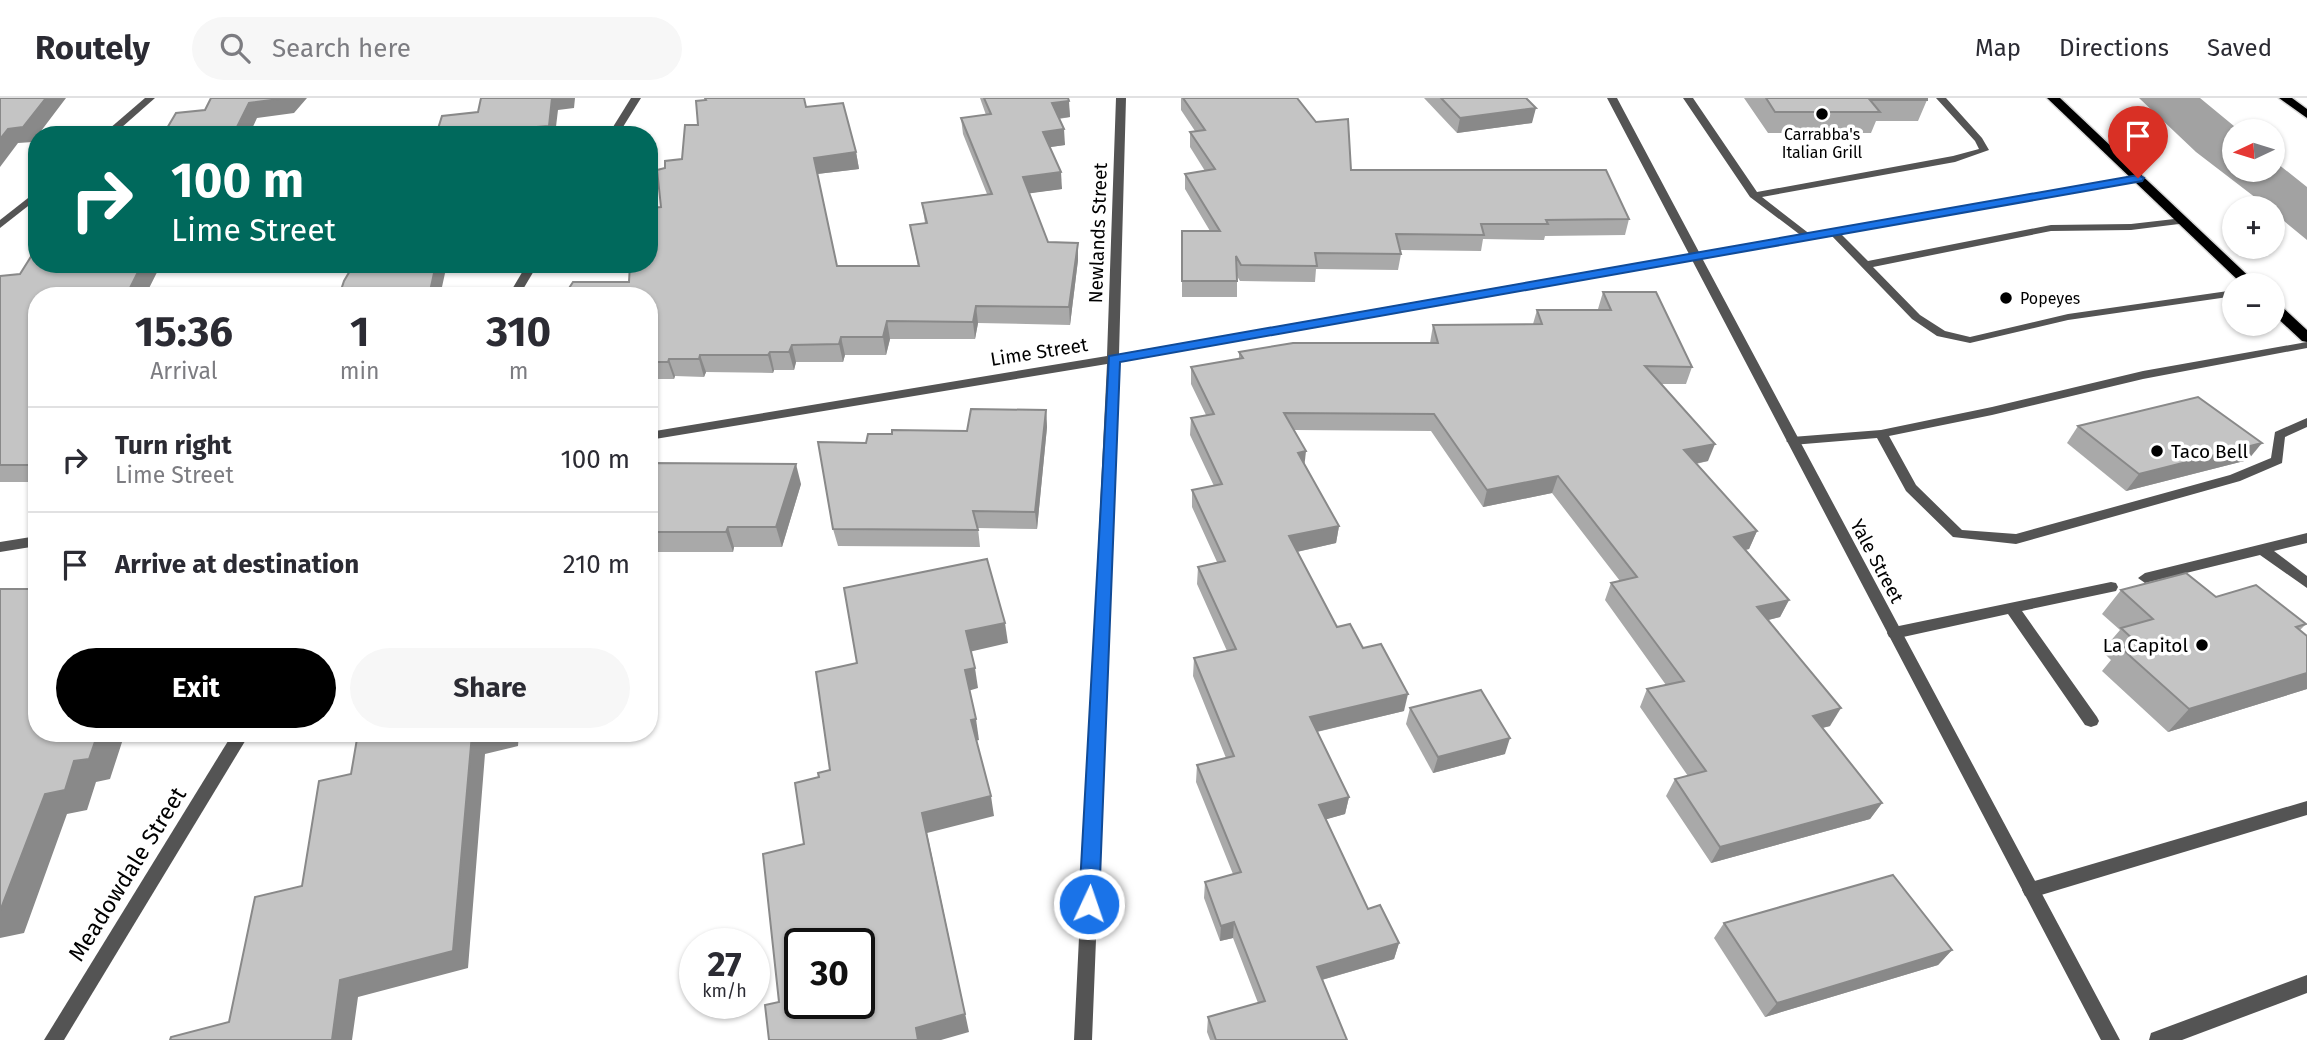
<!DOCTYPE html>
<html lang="en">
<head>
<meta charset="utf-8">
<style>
  body { margin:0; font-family:"Fira Sans",sans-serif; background:#f7f7f7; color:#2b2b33; height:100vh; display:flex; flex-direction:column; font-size:26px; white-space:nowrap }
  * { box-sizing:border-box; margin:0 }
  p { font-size:23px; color:#7c7c81 }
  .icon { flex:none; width:38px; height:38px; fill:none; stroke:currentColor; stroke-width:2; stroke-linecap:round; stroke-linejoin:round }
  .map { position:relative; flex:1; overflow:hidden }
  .sheet { position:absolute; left:28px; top:189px; width:630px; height:455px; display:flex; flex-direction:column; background:#fff; border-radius:28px; box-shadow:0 2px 5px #0004 }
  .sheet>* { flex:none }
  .top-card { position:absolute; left:28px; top:28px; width:630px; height:147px; border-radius:28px; box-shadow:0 2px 5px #0004; background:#00695c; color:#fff; overflow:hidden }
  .needle { width:46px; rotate:266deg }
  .controls { position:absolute; left:2222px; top:21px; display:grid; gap:14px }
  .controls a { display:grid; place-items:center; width:63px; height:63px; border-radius:50%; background:#fff; box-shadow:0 2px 5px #0004; font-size:35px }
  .speed { position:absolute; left:679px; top:830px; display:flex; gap:14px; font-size:35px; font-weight:700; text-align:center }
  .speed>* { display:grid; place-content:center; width:91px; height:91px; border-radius:50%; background:#fff; box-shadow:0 2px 5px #0004; line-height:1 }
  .speed small { font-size:18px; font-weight:400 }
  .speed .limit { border:4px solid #111; border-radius:10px; background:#fff; color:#111 }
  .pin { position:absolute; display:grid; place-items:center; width:60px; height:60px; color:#fff; margin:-72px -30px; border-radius:50% 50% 50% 0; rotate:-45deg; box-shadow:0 0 7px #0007 }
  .pin .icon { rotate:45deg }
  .me { position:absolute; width:77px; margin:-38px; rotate:3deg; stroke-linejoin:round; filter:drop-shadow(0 0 5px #0008) }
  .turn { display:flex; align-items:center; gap:24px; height:147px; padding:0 28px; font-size:32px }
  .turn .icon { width:91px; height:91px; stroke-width:2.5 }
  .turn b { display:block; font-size:49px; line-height:60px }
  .eta { display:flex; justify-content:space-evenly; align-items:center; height:119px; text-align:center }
  .eta b { font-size:42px; font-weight:700; line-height:49px }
  .button { display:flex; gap:14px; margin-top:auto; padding:14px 28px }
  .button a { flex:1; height:80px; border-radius:42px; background:#000; color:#fff; font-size:28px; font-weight:700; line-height:80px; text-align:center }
  .button a+a { background:#f7f7f7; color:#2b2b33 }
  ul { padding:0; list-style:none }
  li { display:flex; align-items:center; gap:21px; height:105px; padding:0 28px; border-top:2px solid #e1e1e2 }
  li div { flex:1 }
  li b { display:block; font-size:26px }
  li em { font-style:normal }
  header { display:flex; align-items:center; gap:42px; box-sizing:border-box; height:98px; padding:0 35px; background:#fff; border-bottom:2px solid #e1e1e2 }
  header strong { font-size:33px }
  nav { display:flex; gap:38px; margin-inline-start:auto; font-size:24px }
  .search { width:490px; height:63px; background:#f7f7f7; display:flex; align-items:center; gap:18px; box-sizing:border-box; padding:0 24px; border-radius:38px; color:#7c7c81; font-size:26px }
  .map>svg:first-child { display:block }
  .water { fill:#a2a2a2 }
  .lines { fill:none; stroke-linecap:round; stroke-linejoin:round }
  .primary-casing { stroke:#dbdbdb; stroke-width:3 }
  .lane { fill:#545454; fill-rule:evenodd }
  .street { fill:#545454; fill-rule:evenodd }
  .primary { fill:#000; fill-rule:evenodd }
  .wall { fill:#a9a9a9 }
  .shaded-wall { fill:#898989 }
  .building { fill:#c4c4c4; stroke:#898989; stroke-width:2; fill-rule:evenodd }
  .route { fill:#1a73e8; stroke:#114b97; stroke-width:2 }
  .poi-dot { fill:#000; stroke:#fff; stroke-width:2.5 }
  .labels { text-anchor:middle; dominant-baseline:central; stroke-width:7; stroke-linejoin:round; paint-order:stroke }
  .far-poi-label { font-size:16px; fill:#000; stroke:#fff }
  .street-label { font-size:19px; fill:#000; stroke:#fff }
  .poi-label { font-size:19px; fill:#000; stroke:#fff; text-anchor:start }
  .near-street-label { font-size:23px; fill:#000; stroke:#fff }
</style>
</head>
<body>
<header>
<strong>Routely</strong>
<div class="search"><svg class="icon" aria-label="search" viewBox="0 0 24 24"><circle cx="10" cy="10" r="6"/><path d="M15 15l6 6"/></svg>Search here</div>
<nav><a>Map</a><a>Directions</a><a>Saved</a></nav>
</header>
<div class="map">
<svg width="2307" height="942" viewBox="0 0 2307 942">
  <rect width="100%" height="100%" fill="#fff"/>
  <polygon class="water" points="2139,0 2200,0 2240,33 2235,33 2235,72 2273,72 2273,62 2307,89 2307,142 2273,114 2273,110 2269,110 2196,54"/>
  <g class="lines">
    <g class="primary-casing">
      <g id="primary">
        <polygon points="2047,0 2060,0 2258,187 2243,187"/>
        <polygon points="2279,0 2292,0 2307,11 2307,20"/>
        <polygon points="2273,204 2278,205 2307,232 2307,244 2302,243 2273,216"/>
      </g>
    </g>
    <g class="lane">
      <polygon points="1683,0 1693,0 1757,94 1953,58 1979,51 1975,43 1936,0 1946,0 1982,40 1989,52 1955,64 1762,99 1811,137 1811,141 1807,142 1750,99"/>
      <polygon points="2183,120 2187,121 2187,125 2131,132 2051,133 1873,169 1920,217 1945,233 1970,239 2068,216 2235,192 2235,198 2068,222 1970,245 1937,238 1912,221 1829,135 1834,132 1838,133 1868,163 2051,127 2131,126"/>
      <polygon points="2307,244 2307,250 2143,281 1992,317 1889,338 1916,387 1962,432 2016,436 2230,377 2271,360 2275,334 2307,320 2307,329 2285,339 2282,365 2240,383 2016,446 1953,439 1906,393 1877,340 1792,347 1786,343 1792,339 1881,332 1992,309 2143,273"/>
      <polygon points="2307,435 2307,445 2274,453 2307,478 2307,490 2260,457 2145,485 2138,480 2145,475"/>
      <polygon points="2111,484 2116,485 2118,489 2116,493 2022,513 2097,619 2099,623 2097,627 2091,629 2085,627 2008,516 1894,541 1889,539 1887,535 1889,531 1894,529"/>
      <polygon points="2307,703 2307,717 2031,800 2025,798 2022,792 2025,786 2031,784"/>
      <polygon points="2307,877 2307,895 2182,942 2149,942 2151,935"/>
    </g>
    <g class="street">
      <polygon points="145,0 155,0 113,37 102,37"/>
      <polygon points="631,0 641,0 618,37 608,37"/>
      <polygon points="1116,0 1126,0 1119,256 1689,156 1607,0 1617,0 1699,154 2141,78 2143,80 2138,83 1702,160 2120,942 2101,942 1692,162 1119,264 1092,942 1074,942 1107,266 649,342 649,334 1107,258"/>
      <polygon points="37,93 37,101 0,130 0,122"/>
      <polygon points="527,166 538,166 519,198 508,198"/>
      <polygon points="37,438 37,448 0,454 0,444"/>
      <polygon points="233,635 250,635 64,942 44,942"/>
    </g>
    <use href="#primary" class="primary"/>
  </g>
  <g class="wall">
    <polygon points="980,0 1068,0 1070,19 1059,21 1065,47 1050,49 1062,91 1029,95 1048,144 1078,145 1078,162 1070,227 978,225 975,241 890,241 886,257 845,257 843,264 796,264 794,272 774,272 773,275 706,274 704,279 675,278 674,281 649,281 649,198 629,184 661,109 665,70 682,61 698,27 806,9 856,54 859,71 817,76 837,168 918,168 910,127 925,125 922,105 987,96 963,36 961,20 986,17"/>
    <polygon points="1181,0 1297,0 1351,72 1629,121 1625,137 1545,138 1544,142 1483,141 1481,153 1400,152 1401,156 1398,172 1316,171 1315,184 1240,183 1237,178 1237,199 1182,199 1182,133 1210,133 1185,91 1185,76 1205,73 1190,49 1190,34 1195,33 1181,12"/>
    <polygon points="1424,0 1526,0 1532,25 1457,35"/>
    <polygon points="1744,0 1927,0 1927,2 1918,23 1876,23 1871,35 1768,35"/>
    <polygon points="161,166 145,198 37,198 37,384 0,384 0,178 20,176"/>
    <polygon points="1603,194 1692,269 1686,286 1661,286 1708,363 1696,366 1757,433 1749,451 1745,452 1789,502 1780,519 1768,522 1830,628 1822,630 1882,705 1870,721 1711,765 1666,698 1675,681 1688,678 1640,609 1647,591 1666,587 1605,502 1611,485 1620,483 1552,395 1483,409 1431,333 1294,332 1304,366 1339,428 1336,445 1297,454 1337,529 1363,550 1404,613 1317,634 1349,699 1345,716 1326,721 1368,811 1399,845 1394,861 1322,882 1347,942 1210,942 1207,934 1208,919 1258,905 1233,840 1220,843 1204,800 1205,784 1233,776 1196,684 1197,667 1226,660 1193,578 1194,560 1227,553 1197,486 1198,469 1217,464 1192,409 1192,392 1214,388 1190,337 1191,320 1206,317 1191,286 1191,269 1239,261 1239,254 1430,245 1433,227 1533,226 1537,212 1598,212 1598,211"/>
    <polygon points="1046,312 1047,329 1037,431 978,430 980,449 838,448 833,431 866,345 892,336 967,333"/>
    <polygon points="2078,328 2248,362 2126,393 2067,345"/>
    <polygon points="649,365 801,386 782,449 734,449 733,454 649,454"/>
    <polygon points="2121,492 2216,499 2306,526 2300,532 2307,538 2307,591 2168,634 2102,573 2111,562 2102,553 2120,532 2102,516"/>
    <polygon points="1410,610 1505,656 1433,675 1406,626"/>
    <polygon points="1724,825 1952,852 1938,867 1765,919 1714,840"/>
  </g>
  <g class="shaded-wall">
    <polygon points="46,0 66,0 38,37 37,37 33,44 18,45 0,69 0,41 8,31"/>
    <polygon points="287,0 307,0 294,15 257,20 249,37 233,37 249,5"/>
    <polygon points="552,0 575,0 574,10 558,12 555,37 524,37 525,30"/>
    <polygon points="1069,3 1070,19 1053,21 1052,5"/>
    <polygon points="1536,10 1532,25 1457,35 1460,20"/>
    <polygon points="1064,31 1065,47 1044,50 1043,34"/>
    <polygon points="856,54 859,71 817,76 814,60"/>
    <polygon points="1061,74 1062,91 1025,96 1023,79"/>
    <polygon points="1078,145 1078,162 1070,227 1069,209"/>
    <polygon points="142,166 161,166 145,198 126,198"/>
    <polygon points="436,166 447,166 440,198 429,198"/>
    <polygon points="976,208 978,225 975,241 973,224"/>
    <polygon points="887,223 890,241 886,257 883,239"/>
    <polygon points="841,239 845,257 843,264 839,246"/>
    <polygon points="792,247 796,264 794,272 789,254"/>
    <polygon points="770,254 774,272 773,275 768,257"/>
    <polygon points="700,257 706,274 704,279 699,261"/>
    <polygon points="669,261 675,278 674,281 668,264"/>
    <polygon points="1046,312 1047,329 1037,431 1035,414"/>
    <polygon points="2262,345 2248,362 2126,393 2139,376"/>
    <polygon points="1715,346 1708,363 1677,369 1684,352"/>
    <polygon points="1306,353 1304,371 1298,355"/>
    <polygon points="796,366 801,386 782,449 776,429"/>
    <polygon points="1558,378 1552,395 1483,409 1487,392"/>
    <polygon points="1339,428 1336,445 1287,456 1289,438"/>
    <polygon points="728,429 734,449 733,454 726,434"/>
    <polygon points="1757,433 1749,451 1726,456 1734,439"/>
    <polygon points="1789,502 1780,519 1748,527 1757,509"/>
    <polygon points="1005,525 1008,545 969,554 966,533"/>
    <polygon points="975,570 978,590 968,593 965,572"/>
    <polygon points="2307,575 2307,591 2168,634 2189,611"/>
    <polygon points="1408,596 1404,613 1307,636 1310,619"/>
    <polygon points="1841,610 1830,628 1802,635 1813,618"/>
    <polygon points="976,621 979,642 975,643 971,622"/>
    <polygon points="98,635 125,635 110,681 96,684 87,712 67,716 24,835 0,840 0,813 45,696"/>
    <polygon points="478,635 519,635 518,648 485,656 468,870 358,899 352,942 332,942 340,882 472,636"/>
    <polygon points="1510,640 1505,656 1433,675 1438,659"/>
    <polygon points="991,698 994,718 927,735 969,934 941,942 918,942 916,930 922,715"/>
    <polygon points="1349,699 1345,716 1317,724 1319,707"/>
    <polygon points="1882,705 1870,721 1711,765 1720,749"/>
    <polygon points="1234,824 1233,840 1220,843 1221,828"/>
    <polygon points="1399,845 1394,861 1314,884 1317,869"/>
    <polygon points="1952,852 1938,867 1765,919 1777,905"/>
  </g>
  <g class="building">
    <polygon points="0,0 46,0 23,29 8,31 0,41"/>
    <polygon points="211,0 287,0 249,5 233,37 163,37 176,15 205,12"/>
    <polygon points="481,0 552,0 549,28 525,30 524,37 436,37 442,18 478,14"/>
    <polygon points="705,0 804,0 806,9 843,5 856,54 814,60 837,168 919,168 910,127 927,125 922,105 992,96 961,20 991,16 984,0 1068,0 1069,3 1052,5 1064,31 1043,34 1061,74 1023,79 1048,144 1078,145 1069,209 976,208 973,224 887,223 883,239 841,239 839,246 792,247 789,254 770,254 768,257 700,257 699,261 669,261 668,264 649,264 649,198 564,198 573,184 629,184 630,166 649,166 649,110 661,109 657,72 665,70 665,63 682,61 685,27 698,27 696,3 706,2"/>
    <polygon points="1183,0 1297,0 1316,24 1348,21 1351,72 1606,72 1629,121 1546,122 1548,126 1481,126 1484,137 1396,136 1401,156 1315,155 1317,168 1241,167 1236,158 1237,183 1182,183 1182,133 1220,133 1185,76 1215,71 1190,34 1205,32"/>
    <polygon points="1441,0 1526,0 1536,10 1460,20"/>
    <polygon points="1766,0 1927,0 1927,2 1870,2 1880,14 1775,14"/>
    <polygon points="37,149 37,166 142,166 126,198 37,198 37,367 0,367 0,178 20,176"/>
    <polygon points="354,166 436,166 429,198 339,198 344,183"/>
    <polygon points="1603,194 1656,194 1692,269 1645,268 1715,346 1684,352 1757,433 1734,439 1789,502 1757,509 1841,610 1813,618 1882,705 1720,749 1675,681 1706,673 1647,591 1684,583 1611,485 1637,479 1558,378 1487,392 1434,316 1284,315 1306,353 1298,355 1339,428 1289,438 1337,529 1350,526 1363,550 1381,546 1408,596 1310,619 1349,699 1319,707 1368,811 1380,807 1399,845 1317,869 1347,942 1216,942 1208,919 1265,903 1234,824 1221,828 1205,784 1241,774 1197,667 1234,658 1194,560 1236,551 1198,469 1225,463 1192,392 1222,386 1191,320 1214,316 1191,269 1243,260 1239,254 1293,245 1438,245 1433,227 1542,226 1537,212 1611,212"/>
    <polygon points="2198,299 2262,345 2139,376 2078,328"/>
    <polygon points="971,311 1046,312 1035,414 973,413 978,432 833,431 818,344 866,345 868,336 892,336 892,332 967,333"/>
    <polygon points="649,365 796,366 776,429 728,429 726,434 649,434"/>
    <path d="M987 461 1005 525 966 533 975 570 965 572 976 621 971 622 991 698 922 715 965 916 916 930 918 942H769L765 907 779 904 763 756 804 746 795 685 819 679 818 675 830 672 816 574 857 565 844 490ZM800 845H859V905H800Z"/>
    <polygon points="2186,475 2216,499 2256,487 2306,526 2296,529 2307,538 2307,575 2189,611 2121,550 2137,545 2121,530 2153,521 2121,492"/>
    <polygon points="0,491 37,491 37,635 98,635 89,661 74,663 65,692 45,696 0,813"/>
    <polygon points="1481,592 1510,640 1438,659 1410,610"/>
    <polygon points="358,635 478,635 472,636 453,853 340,882 332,942 170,942 171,939 229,924 255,799 302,788 319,683 351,676"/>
    <polygon points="1893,777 1952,852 1777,905 1724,825"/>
  </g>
  <polygon class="route" points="2138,77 2144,80 2142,83 1120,264 1099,806 1096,812 1089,815 1082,812 1079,806 1109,258"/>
  <g class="poi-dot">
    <circle cx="1822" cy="16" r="7"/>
    <circle cx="2006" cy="200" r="7"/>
    <circle cx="2157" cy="353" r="7"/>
    <circle cx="2202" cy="547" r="7"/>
  </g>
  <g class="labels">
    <g class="far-poi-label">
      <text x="1822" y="36">Carrabba's<tspan x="1822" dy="18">Italian Grill</tspan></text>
      <text x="2020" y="200" text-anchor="start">Popeyes</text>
    </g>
    <g class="street-label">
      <text transform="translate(1098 135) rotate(-88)">Newlands Street</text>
      <text transform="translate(1039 254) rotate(-9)">Lime Street</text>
      <text transform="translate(1877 463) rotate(62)">Yale Street</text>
    </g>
    <g class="poi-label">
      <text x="2171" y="353">Taco Bell</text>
      <text x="2188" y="547" text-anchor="end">La Capitol</text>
    </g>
    <g class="near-street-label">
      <text transform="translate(127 776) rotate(-58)">Meadowdale Street</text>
    </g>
  </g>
</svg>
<div class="controls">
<a><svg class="needle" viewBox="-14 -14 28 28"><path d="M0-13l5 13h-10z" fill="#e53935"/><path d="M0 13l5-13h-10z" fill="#7c7c81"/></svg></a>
<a>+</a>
<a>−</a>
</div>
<div class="speed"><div>27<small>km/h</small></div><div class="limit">30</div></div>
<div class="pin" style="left:2138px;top:80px;background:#d93025"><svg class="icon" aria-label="arrive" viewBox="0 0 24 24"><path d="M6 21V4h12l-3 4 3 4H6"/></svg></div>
<svg class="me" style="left:1089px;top:806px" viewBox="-20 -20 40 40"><circle r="17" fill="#1a73e8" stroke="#fff" stroke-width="3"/><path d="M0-11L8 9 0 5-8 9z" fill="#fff"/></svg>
<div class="top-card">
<div class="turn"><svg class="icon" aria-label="right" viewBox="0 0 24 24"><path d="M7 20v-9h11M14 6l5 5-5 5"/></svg><div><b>100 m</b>Lime Street</div></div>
</div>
<section class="sheet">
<div class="eta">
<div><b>15:36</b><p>Arrival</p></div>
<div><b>1</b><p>min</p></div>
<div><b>310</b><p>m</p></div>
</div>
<ul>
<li><svg class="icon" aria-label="right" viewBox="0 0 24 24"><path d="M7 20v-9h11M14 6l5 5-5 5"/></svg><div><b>Turn right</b><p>Lime Street</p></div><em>100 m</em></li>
<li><svg class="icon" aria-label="arrive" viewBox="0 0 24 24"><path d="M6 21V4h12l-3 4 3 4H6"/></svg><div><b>Arrive at destination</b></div><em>210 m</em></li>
</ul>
<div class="button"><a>Exit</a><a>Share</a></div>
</section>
</div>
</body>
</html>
